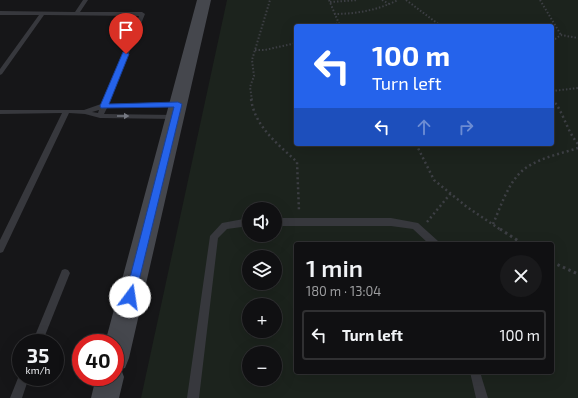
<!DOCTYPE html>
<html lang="en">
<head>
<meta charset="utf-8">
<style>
  body { margin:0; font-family:"Exo 2",sans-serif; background:#19191b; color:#f1f3f6; height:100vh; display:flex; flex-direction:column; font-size:15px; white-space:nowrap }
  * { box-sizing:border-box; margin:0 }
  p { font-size:13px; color:#9c9d9f }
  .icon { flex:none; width:22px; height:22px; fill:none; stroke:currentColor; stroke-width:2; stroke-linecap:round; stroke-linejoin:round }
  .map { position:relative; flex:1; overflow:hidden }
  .sheet { position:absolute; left:294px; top:242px; width:260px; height:132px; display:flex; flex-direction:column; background:#101012; border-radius:4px; box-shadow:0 4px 16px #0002,0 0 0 1px #303032 }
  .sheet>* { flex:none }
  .banner { position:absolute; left:294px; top:24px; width:260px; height:122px; border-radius:4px; box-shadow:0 4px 16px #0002,0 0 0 1px #303032; background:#2563eb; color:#fff; overflow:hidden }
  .buttons { position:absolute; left:242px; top:202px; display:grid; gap:8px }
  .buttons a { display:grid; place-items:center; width:40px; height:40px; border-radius:50%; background:#101012; box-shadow:0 4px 16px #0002,0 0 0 1px #303032; font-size:20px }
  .speed { position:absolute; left:12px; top:334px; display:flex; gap:8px; font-size:20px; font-weight:700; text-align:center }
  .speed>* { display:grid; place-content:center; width:52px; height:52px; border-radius:50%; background:#101012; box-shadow:0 4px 16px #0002,0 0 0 1px #303032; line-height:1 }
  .speed small { font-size:10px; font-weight:400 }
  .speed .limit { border:6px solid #d22; background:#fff; color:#111 }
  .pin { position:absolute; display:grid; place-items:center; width:34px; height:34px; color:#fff; margin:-41px -17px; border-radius:50% 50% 50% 0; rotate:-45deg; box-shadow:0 0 4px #0007 }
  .pin .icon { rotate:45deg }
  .me { position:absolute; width:44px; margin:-22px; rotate:14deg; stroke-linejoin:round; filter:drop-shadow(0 0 3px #0008) }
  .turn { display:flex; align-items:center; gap:14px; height:84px; padding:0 12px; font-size:18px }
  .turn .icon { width:52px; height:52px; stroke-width:2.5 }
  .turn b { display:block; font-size:28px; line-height:34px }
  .lanes { display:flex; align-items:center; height:38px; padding:0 12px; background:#0003; justify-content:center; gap:20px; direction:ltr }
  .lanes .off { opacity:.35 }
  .round { display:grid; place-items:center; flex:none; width:42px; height:42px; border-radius:21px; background:#19191b }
  .headline { display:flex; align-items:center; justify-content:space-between; height:68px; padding:0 12px }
  h1 { font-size:24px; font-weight:600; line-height:30px }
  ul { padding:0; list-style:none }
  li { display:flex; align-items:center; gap:12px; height:50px; margin:0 8px 6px; padding:0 4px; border:2px solid #303032; border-radius:4px }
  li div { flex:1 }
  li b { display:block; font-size:15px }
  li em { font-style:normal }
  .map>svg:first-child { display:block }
  .green { fill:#1c231d; fill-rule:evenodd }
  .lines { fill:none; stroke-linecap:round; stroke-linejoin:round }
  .path-far2 { stroke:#3d3f44; stroke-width:2; stroke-dasharray:1.5 2; stroke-linecap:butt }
  .path-far1 { stroke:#3d3f44; stroke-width:2.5; stroke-dasharray:2 3; stroke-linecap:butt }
  .path { stroke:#3d3f44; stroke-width:3; stroke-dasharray:2.5 3.5; stroke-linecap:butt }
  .lane { fill:#37383d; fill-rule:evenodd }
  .secondary { fill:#45474d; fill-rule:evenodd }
  .oneway { fill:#757881 }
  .route { fill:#2563eb; stroke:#184099 }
</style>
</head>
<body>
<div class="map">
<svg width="578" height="398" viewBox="0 0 578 398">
  <rect width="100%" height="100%" fill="#161618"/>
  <path class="green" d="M227 0H578V398H141ZM296 26H552V144H296ZM249 209H275V235H249ZM296 244H552V372H296ZM249 257H275V283H249ZM249 305H275V331H249ZM249 353H275V379H249Z"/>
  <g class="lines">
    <g class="path-far2">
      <polyline points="329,0 340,26"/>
      <polyline points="382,0 389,4"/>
      <polyline points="406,0 441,26"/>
      <polyline points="540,0 561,35"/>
      <polyline points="330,2 358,0"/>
      <path d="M334 14C357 14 378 10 398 0"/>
      <polyline points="333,26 338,23"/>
      <polyline points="552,41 561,35 578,38"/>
      <polyline points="255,50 265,50 296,43"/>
      <polyline points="552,91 578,88"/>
      <polyline points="252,100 250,87 254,76 252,60 270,0"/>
    </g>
    <g class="path-far1">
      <path d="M251 99C255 127 278 144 297 162L299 211"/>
      <path d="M552 99C564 112 566 130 578 144"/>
      <polyline points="416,144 434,180 467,207 501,230"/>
      <polyline points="427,222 451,193"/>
      <path d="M493 224C501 206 508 183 523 170 538 158 560 154 578 148"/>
    </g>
    <g class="path">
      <polyline points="500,229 523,244"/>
      <polyline points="552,262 578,274"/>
    </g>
    <g class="lane">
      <path d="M83 0H88L80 12H142L145 14 108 104 178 103 181 105 178 107 107 108 104 114 175 115 178 117 175 119 100 118 85 114 69 113 3 252 0 253V240L62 113 0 114V110H84L101 104 139 16 44 15 2 74 0 75V69L39 15H0V11L75 12ZM99 110 98 113 92 112Z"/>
      <polygon points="249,218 249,226 227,229 218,238 199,398 187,398 210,236 222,223"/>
      <polygon points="275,218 391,218 418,223 438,241 439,244 429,244 413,229 391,226 275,226"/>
      <polygon points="65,269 68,270 70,273 42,343 32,343 62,270"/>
      <polygon points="470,372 480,372 488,398 476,398"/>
      <polygon points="20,373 21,377 29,377 22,398 10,398"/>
    </g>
    <polygon class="secondary" points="197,0 211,0 129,358 125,368 121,369 124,377 119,398 91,398 96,377 115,377 115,343 105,343"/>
  </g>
  <defs><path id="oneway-solid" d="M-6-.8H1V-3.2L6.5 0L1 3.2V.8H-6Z"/></defs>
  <use class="oneway" href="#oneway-solid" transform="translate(123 116)"/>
  <polygon class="route" points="123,52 129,54 109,104 178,102 182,104 135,297 134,301 130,302 126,301 125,297 174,107 101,108 100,106"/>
</svg>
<div class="buttons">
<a><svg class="icon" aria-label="sound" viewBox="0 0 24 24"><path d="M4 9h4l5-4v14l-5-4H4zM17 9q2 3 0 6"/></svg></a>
<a><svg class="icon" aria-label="layers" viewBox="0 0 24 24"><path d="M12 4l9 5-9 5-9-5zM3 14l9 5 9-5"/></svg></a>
<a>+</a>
<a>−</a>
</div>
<div class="speed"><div>35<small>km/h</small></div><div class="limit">40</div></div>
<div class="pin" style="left:126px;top:54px;background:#d93025"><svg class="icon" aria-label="arrive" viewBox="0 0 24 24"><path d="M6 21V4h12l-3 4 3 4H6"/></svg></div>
<svg class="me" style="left:130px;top:297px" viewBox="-20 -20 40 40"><circle r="19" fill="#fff"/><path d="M0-13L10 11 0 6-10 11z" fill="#2563eb"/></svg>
<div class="banner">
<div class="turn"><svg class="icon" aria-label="left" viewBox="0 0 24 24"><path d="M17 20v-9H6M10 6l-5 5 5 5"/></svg><div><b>100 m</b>Turn left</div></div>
<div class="lanes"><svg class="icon" aria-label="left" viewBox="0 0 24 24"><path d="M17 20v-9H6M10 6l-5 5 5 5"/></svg><svg class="icon off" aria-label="ahead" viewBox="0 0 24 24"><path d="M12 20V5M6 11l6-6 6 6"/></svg><svg class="icon off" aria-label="right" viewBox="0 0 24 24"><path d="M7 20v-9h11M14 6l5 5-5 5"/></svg></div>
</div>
<section class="sheet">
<div class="headline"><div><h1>1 min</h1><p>180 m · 13:04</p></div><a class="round"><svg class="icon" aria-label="close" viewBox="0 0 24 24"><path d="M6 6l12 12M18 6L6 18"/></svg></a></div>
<ul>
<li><svg class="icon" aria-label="left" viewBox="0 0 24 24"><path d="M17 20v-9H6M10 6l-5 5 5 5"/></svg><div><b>Turn left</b></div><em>100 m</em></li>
</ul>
</section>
</div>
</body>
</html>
